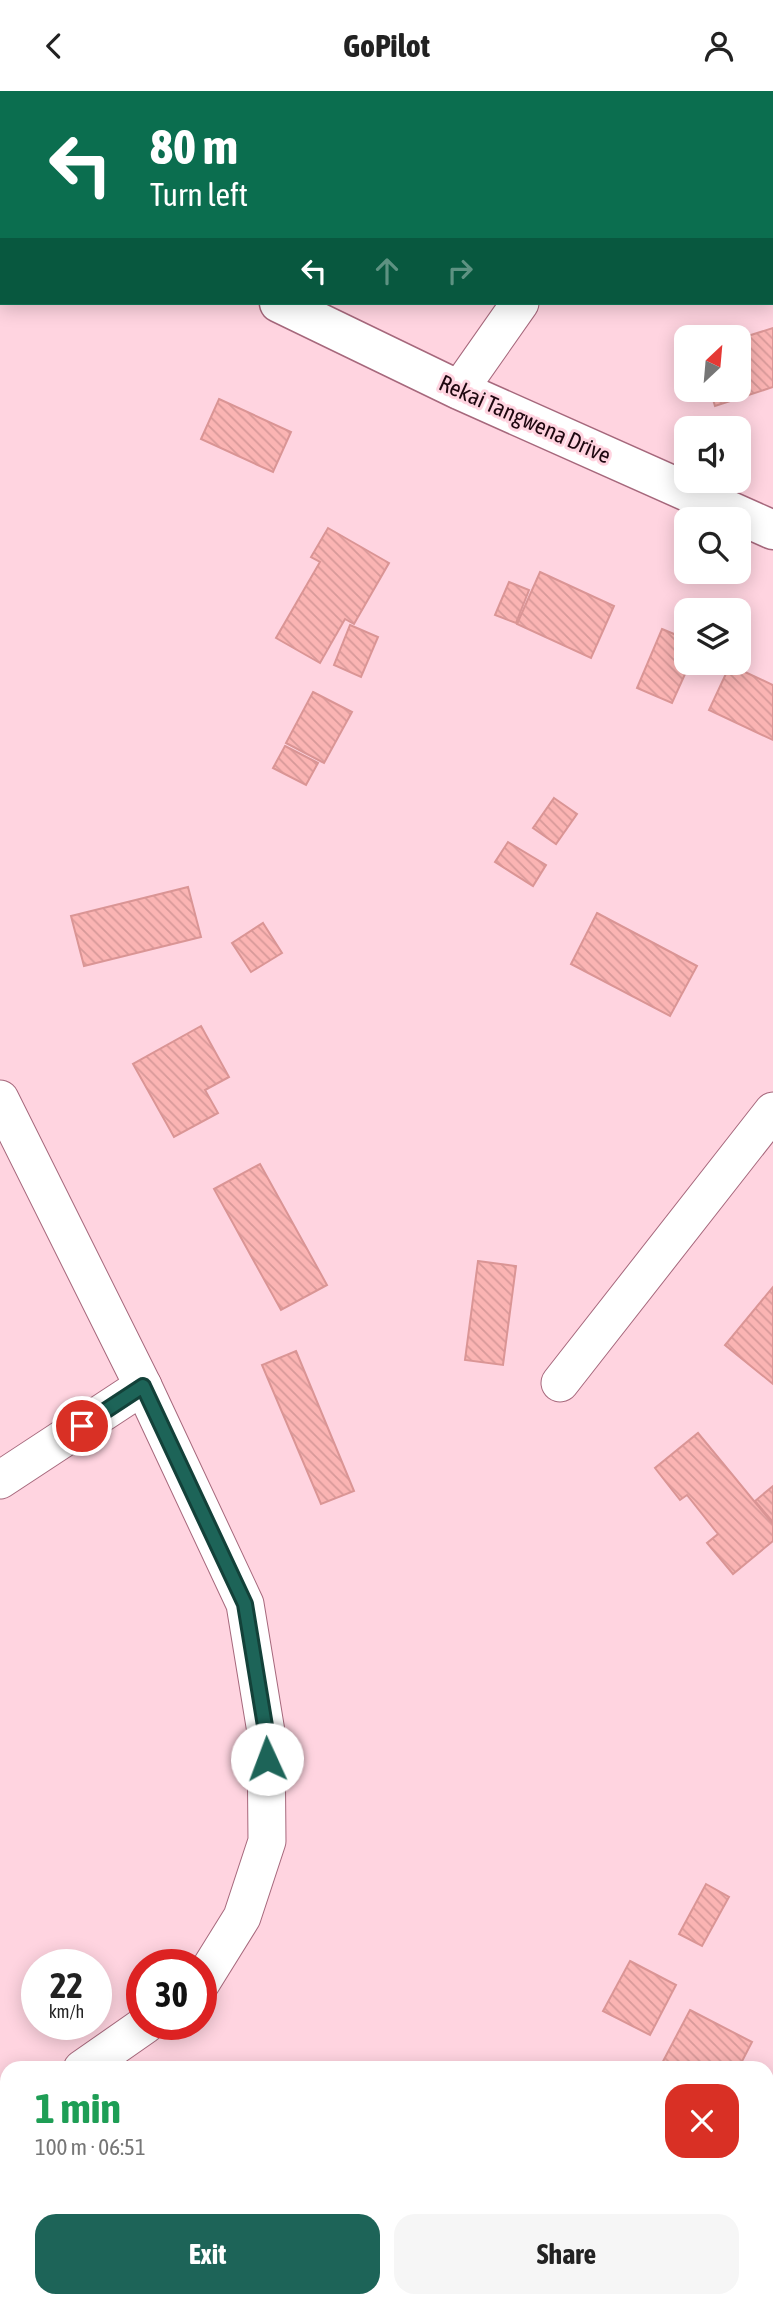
<!DOCTYPE html>
<html lang="en">
<head>
<meta charset="utf-8">
<style>
  body { margin:0; font-family:"Asap Condensed",sans-serif; background:#f6f6f6; color:#222; height:100vh; display:flex; flex-direction:column; font-size:26px; white-space:nowrap }
  * { box-sizing:border-box; margin:0 }
  p { font-size:23px; color:#767676 }
  .icon { flex:none; width:38px; height:38px; fill:none; stroke:currentColor; stroke-width:2; stroke-linecap:round; stroke-linejoin:round }
  .map { position:relative; flex:1; overflow:hidden }
  .details { position:absolute; left:0px; top:1970px; width:774px; height:247px; display:flex; flex-direction:column; background:#fff; border-radius:21px 21px 0 0; box-shadow:0 4px 18px #0003 }
  .details>* { flex:none }
  .guide { position:absolute; left:0px; top:0px; width:774px; height:214px; box-shadow:0 4px 18px #0003; background:#0b6e4f; color:#fff; overflow:hidden }
  .needle { width:46px; rotate:26deg }
  .fabs { position:absolute; left:674px; top:234px; display:grid; gap:14px }
  .fabs a { display:grid; place-items:center; width:77px; height:77px; border-radius:14px; background:#fff; box-shadow:0 4px 18px #0003; font-size:35px }
  .speed { position:absolute; left:21px; top:1858px; display:flex; gap:14px; font-size:35px; font-weight:700; text-align:center }
  .speed>* { display:grid; place-content:center; width:91px; height:91px; border-radius:50%; background:#fff; box-shadow:0 4px 18px #0003; line-height:1 }
  .speed small { font-size:18px; font-weight:400 }
  .speed .limit { border:10px solid #d22; background:#fff; color:#111 }
  .pin { position:absolute; display:grid; place-items:center; width:60px; height:60px; color:#fff; margin:-30px; border:4px solid #fff; border-radius:50%; box-shadow:0 2px 7px #0007 }
  .me { position:absolute; width:77px; margin:-38px; rotate:358deg; stroke-linejoin:round; filter:drop-shadow(0 0 5px #0008) }
  .turn { display:flex; align-items:center; gap:24px; height:147px; padding:0 35px; font-size:32px }
  .turn .icon { width:91px; height:91px; stroke-width:2.5 }
  .turn b { display:block; font-size:49px; line-height:60px }
  .lanes { display:flex; align-items:center; height:66px; padding:0 35px; background:#0003; justify-content:center; gap:35px; direction:ltr }
  .lanes .off { opacity:.35 }
  .round { display:grid; place-items:center; flex:none; width:74px; height:74px; border-radius:21px; background:#f6f6f6 }
  .headline { display:flex; align-items:center; justify-content:space-between; height:119px; padding:0 35px }
  h1 { font-size:42px; font-weight:700; line-height:52px; color:#1e9e55 }
  .cta { display:flex; gap:14px; margin-top:auto; padding:14px 35px }
  .cta a { flex:1; height:80px; border-radius:21px; background:#1d6458; color:#fff; font-size:28px; font-weight:700; line-height:80px; text-align:center }
  .cta a+a { background:#f6f6f6; color:#222 }
  header { display:flex; justify-content:space-between; align-items:center; height:91px; padding:0 35px; background:#fff; font-size:32px; font-weight:700 }
  .map>svg:first-child { display:block }
  .building { fill:url(#building-back-hatch); stroke:#da9595; stroke-width:2 }
  .lines { fill:none; stroke-linecap:round; stroke-linejoin:round }
  .minor-casing { stroke:#a6687c; stroke-width:39 }
  .secondary-casing { stroke:#a6687c; stroke-width:41 }
  .minor { stroke:#fff; stroke-width:37 }
  .secondary { stroke:#fff; stroke-width:38 }
  .route-casing { stroke:#134139; stroke-width:18 }
  .route { stroke:#1d6458; stroke-width:12 }
  .labels { text-anchor:middle; dominant-baseline:central; stroke-width:6; stroke-linejoin:round; paint-order:stroke }
  .street-label { font-size:23px; fill:#1e070f; stroke:#ffd4e0 }
</style>
</head>
<body>
<header><svg class="icon" aria-label="back" viewBox="0 0 24 24"><path d="M15 5l-7 7 7 7"/></svg>GoPilot<svg class="icon" aria-label="person" viewBox="0 0 24 24"><circle cx="12" cy="8" r="4"/><path d="M4 21q1-7 8-7t8 7"/></svg></header>
<div class="map">
<svg width="773" height="2217" viewBox="0 0 773 2217">
  <defs>
    <pattern id="building-back-hatch" width="6" height="6" patternUnits="userSpaceOnUse" patternTransform="scale(1.75)"><rect width="6" height="6" fill="#fbb4b3"/><path d="M-1 5l2 2M0 0l6 6M5-1l2 2" fill="none" stroke="#d79999"/></pattern>
  </defs>
  <rect width="100%" height="100%" fill="#ffd4e0"/>
  <g class="building">
    <polygon points="773,237 773,296 715,315 710,299 738,299 738,248"/>
    <polygon points="219,308 291,341 273,381 201,348"/>
    <polygon points="328,437 389,472 354,533 345,528 320,572 276,547 320,471 311,466"/>
    <polygon points="540,481 614,515 591,567 517,533"/>
    <polygon points="509,491 529,499 516,532 495,524"/>
    <polygon points="350,534 378,546 361,586 334,574"/>
    <polygon points="662,538 686,548 686,572 690,572 672,612 637,597"/>
    <polygon points="730,574 773,594 773,649 709,619"/>
    <polygon points="313,601 352,621 324,672 286,652"/>
    <polygon points="285,655 318,672 306,694 273,677"/>
    <polygon points="554,707 577,723 556,753 533,737"/>
    <polygon points="508,751 546,774 533,795 495,771"/>
    <polygon points="188,796 201,846 84,875 71,825"/>
    <polygon points="597,822 697,875 670,925 571,873"/>
    <polygon points="263,832 282,862 251,881 232,852"/>
    <polygon points="201,935 229,986 205,999 218,1022 174,1046 133,973"/>
    <polygon points="260,1073 327,1194 281,1219 214,1098"/>
    <polygon points="478,1170 516,1175 503,1274 465,1269"/>
    <polygon points="773,1196 773,1293 725,1254"/>
    <polygon points="296,1260 354,1400 321,1413 262,1274"/>
    <polygon points="698,1342 773,1433 773,1450 733,1483 707,1452 718,1443 687,1404 680,1409 655,1377"/>
    <polygon points="773,1395 773,1431 755,1410"/>
    <polygon points="706,1793 729,1806 702,1855 679,1843"/>
    <polygon points="630,1870 676,1894 650,1944 603,1920"/>
    <polygon points="690,1919 752,1951 738,1978 659,1978"/>
    <polygon points="7,2131 7,2202 0,2196 0,2139"/>
    <polygon points="39,2210 91,2210 85,2217 46,2217"/>
    <polygon points="545,2210 614,2210 610,2217 557,2217 545,2212"/>
  </g>
  <g class="lines">
    <g class="minor-casing">
      <g id="minor">
        <polyline points="772,120 773,120"/>
        <polyline points="459,299 520,212"/>
        <polyline points="0,1008 143,1295 245,1513 266,1641 267,1750 242,1826 201,1892"/>
        <polyline points="560,1292 773,1020"/>
        <polyline points="0,1389 143,1295"/>
        <polyline points="82,1978 145,1934"/>
        <polyline points="0,2034 7,2029"/>
      </g>
    </g>
    <g class="secondary-casing">
      <g id="secondary">
        <polyline points="0,76 2,77"/>
        <polyline points="279,212 459,299 773,439"/>
      </g>
    </g>
    <use href="#minor" class="minor"/>
    <use href="#secondary" class="secondary"/>
  </g>
  <g class="lines">
    <g class="route-casing">
      <polyline id="route" points="82,1335 143,1295 245,1513 266,1641 267,1668"/>
    </g>
    <use href="#route" class="route"/>
  </g>
  <g class="labels">
    <g class="street-label">
      <text transform="translate(525 328) rotate(24)">Rekai Tangwena Drive</text>
    </g>
  </g>
</svg>
<div class="fabs">
<a><svg class="needle" viewBox="-14 -14 28 28"><path d="M0-13l5 13h-10z" fill="#e53935"/><path d="M0 13l5-13h-10z" fill="#767676"/></svg></a>
<a><svg class="icon" aria-label="sound" viewBox="0 0 24 24"><path d="M4 9h4l5-4v14l-5-4H4zM17 9q2 3 0 6"/></svg></a>
<a><svg class="icon" aria-label="search" viewBox="0 0 24 24"><circle cx="10" cy="10" r="6"/><path d="M15 15l6 6"/></svg></a>
<a><svg class="icon" aria-label="layers" viewBox="0 0 24 24"><path d="M12 4l9 5-9 5-9-5zM3 14l9 5 9-5"/></svg></a>
</div>
<div class="speed"><div>22<small>km/h</small></div><div class="limit">30</div></div>
<div class="pin" style="left:82px;top:1335px;background:#d93025"><svg class="icon" aria-label="arrive" viewBox="0 0 24 24"><path d="M6 21V4h12l-3 4 3 4H6"/></svg></div>
<svg class="me" style="left:267px;top:1668px" viewBox="-20 -20 40 40"><circle r="19" fill="#fff"/><path d="M0-13L10 11 0 6-10 11z" fill="#1d6458"/></svg>
<div class="guide">
<div class="turn"><svg class="icon" aria-label="left" viewBox="0 0 24 24"><path d="M17 20v-9H6M10 6l-5 5 5 5"/></svg><div><b>80 m</b>Turn left</div></div>
<div class="lanes"><svg class="icon" aria-label="left" viewBox="0 0 24 24"><path d="M17 20v-9H6M10 6l-5 5 5 5"/></svg><svg class="icon off" aria-label="ahead" viewBox="0 0 24 24"><path d="M12 20V5M6 11l6-6 6 6"/></svg><svg class="icon off" aria-label="right" viewBox="0 0 24 24"><path d="M7 20v-9h11M14 6l5 5-5 5"/></svg></div>
</div>
<section class="details">
<div class="headline"><div><h1>1 min</h1><p>100 m · 06:51</p></div><a class="round" style="background:#d93025;color:#fff"><svg class="icon" aria-label="close" viewBox="0 0 24 24"><path d="M6 6l12 12M18 6L6 18"/></svg></a></div>
<div class="cta"><a>Exit</a><a>Share</a></div>
</section>
</div>
</body>
</html>
